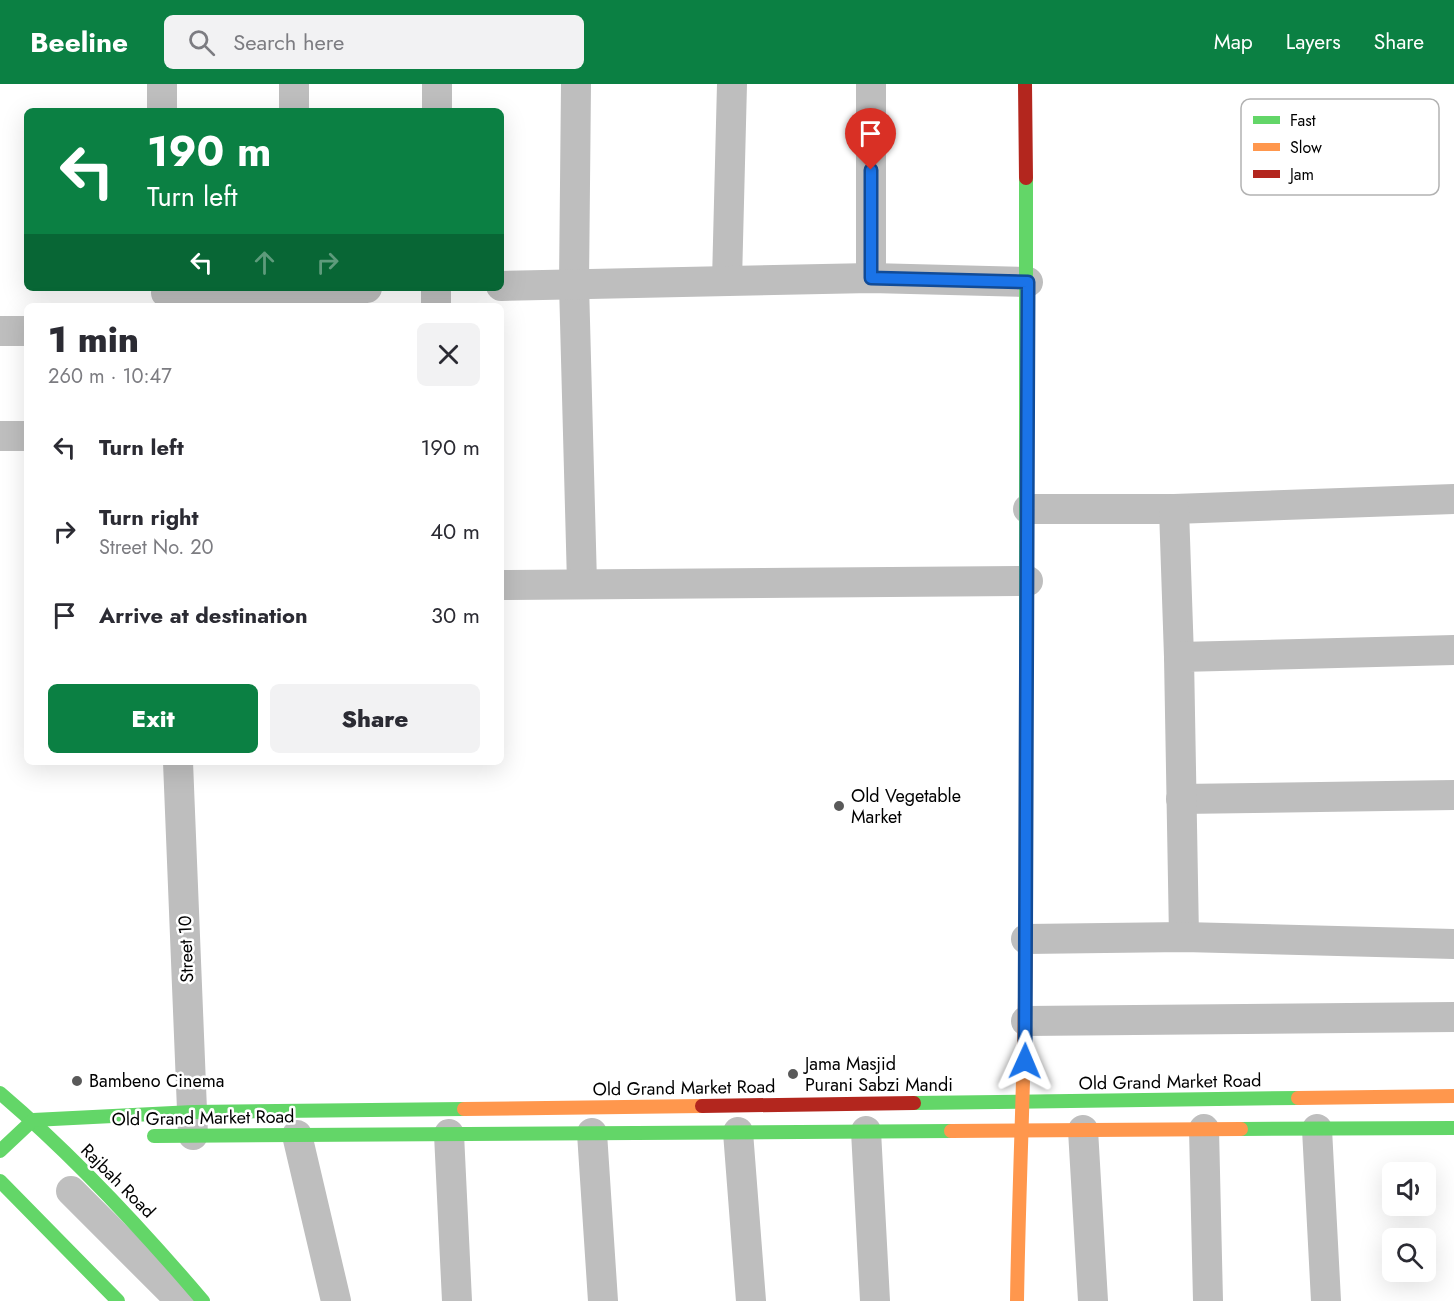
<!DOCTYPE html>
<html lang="en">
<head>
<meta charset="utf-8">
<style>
  body { margin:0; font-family:Jost,sans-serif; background:#f2f2f3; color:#2b2b33; height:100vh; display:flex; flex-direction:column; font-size:22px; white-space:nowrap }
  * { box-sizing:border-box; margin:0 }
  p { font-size:20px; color:#7c7c81 }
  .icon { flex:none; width:33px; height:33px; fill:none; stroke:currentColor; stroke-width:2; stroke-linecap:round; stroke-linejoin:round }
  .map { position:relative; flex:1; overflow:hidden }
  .sheet { position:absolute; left:24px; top:219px; width:480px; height:462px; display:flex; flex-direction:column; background:#fff; border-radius:9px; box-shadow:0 6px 24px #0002 }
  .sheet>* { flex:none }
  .guide { position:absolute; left:24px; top:24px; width:480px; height:183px; border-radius:9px; box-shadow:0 6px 24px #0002; background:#0b8043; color:#fff; overflow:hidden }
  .fabs { position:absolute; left:1382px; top:1078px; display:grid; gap:12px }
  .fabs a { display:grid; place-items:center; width:54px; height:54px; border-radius:9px; background:#fff; box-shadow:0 6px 24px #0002; font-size:30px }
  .pin { position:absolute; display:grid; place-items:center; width:51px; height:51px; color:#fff; margin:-62px -26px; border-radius:50% 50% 50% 0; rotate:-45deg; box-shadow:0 0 6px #0007 }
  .pin .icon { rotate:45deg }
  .me { position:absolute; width:66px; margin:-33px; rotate:1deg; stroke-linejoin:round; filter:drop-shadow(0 0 4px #0008) }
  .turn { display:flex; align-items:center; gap:21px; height:126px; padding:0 24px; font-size:27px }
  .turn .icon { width:78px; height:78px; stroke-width:2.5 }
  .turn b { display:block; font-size:42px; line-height:51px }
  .lanes { display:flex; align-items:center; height:57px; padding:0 24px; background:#0003; justify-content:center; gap:30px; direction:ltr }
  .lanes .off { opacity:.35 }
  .round { display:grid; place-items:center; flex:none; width:63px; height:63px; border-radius:9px; background:#f2f2f3 }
  .summary { display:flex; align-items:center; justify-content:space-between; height:102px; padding:0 24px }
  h1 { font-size:36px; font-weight:800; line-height:45px }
  .cta { display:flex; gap:12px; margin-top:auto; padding:12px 24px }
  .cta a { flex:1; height:69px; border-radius:9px; background:#0b8043; color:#fff; font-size:24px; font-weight:800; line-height:69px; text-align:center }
  .cta a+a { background:#f2f2f3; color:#2b2b33 }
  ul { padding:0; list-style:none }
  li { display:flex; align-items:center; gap:18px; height:84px; padding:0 24px }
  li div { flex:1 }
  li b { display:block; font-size:22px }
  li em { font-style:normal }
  header { display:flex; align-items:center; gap:36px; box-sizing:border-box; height:84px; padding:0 30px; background:#0b8043; color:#fff }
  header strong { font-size:28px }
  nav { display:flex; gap:33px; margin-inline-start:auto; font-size:21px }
  .search { width:420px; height:54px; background:#f2f2f3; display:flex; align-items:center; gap:15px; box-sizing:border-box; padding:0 21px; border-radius:9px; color:#7c7c81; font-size:22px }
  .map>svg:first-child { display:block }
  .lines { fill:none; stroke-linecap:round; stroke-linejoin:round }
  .canal { stroke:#bfbfbf; stroke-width:30 }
  .street { stroke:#bebebe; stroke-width:30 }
  .fast { stroke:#63d668; stroke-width:14 }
  .slow { stroke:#ff974d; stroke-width:14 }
  .jam { stroke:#b3261e; stroke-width:14 }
  .route-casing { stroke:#114b97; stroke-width:15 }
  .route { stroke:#1a73e8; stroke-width:10 }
  .poi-dot { fill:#595959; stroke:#fff; stroke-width:2 }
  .labels { text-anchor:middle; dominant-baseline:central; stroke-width:5; stroke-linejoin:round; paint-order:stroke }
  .poi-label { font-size:18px; fill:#000; stroke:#fff; text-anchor:start }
  .street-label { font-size:18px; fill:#000; stroke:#fff }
  .key { fill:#fff; stroke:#b2b2b2; stroke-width:1.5 }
  .key-label { font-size:16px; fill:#000 }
</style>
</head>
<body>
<header>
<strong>Beeline</strong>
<div class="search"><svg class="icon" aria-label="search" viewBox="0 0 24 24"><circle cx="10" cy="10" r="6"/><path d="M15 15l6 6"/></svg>Search here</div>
<nav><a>Map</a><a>Layers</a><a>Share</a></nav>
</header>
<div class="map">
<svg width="1454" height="1217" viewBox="0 0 1454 1217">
  <rect width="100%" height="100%" fill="#fff"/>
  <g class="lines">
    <polyline class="canal" points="71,1107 181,1217"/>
    <g class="street">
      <polyline points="162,0 162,27"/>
      <polyline points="294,0 294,27"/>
      <polyline points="576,0 574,200 582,499"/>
      <polyline points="871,0 871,194"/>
      <polyline points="437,27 437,0"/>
      <polyline points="727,197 732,0"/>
      <polyline points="501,202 871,194 1028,198"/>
      <polyline points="436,204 436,222"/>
      <polyline points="166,209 367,204"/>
      <polyline points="0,247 27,247"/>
      <polyline points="0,352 27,352"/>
      <polyline points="1028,425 1174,425 1454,415"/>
      <polyline points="1174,425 1179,573"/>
      <polyline points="501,501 1028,497"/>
      <polyline points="178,678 193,1051"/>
      <polyline points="1181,715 1454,711"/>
      <polyline points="1184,853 1179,573 1454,566"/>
      <polyline points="1026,855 1184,853 1454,860"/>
      <polyline points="1026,937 1454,933"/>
      <polyline points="1204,1045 1208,1217"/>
      <polyline points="1317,1045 1326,1217"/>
      <polyline points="1083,1046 1093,1217"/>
      <polyline points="866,1047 875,1217"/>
      <polyline points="738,1048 751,1217"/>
      <polyline points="592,1049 603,1217"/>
      <polyline points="449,1050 457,1217"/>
      <polyline points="297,1051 336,1217"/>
    </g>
    <g class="fast">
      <polyline points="1026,94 1026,829"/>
      <path d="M0 1009C74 1072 140 1143 203 1217"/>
      <polyline points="914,1019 1298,1014"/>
      <polyline points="1241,1045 1454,1044"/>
      <polyline points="154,1052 951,1047"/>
      <polyline points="0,1067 33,1036 193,1028 464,1025"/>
      <polyline points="0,1097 118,1217"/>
    </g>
    <g class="slow">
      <polyline points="1298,1014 1454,1012"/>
      <polyline points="464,1025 702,1022"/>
      <polyline points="951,1047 1241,1045"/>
      <path d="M1017 1217C1019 1087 1026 959 1026 829"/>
    </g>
    <g class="jam">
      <polyline points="1025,0 1026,94"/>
      <polyline points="702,1022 914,1019"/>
    </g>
  </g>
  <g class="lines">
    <g class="route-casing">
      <polyline id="route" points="871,86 871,194 1028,198 1025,977"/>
    </g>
    <use href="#route" class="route"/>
  </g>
  <g class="poi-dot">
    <circle cx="839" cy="722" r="6"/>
    <circle cx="793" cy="990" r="6"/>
    <circle cx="77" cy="997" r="6"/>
  </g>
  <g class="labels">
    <g class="poi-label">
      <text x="851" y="712">Old Vegetable<tspan x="851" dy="21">Market</tspan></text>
      <text x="805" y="980">Jama Masjid<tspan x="805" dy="21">Purani Sabzi Mandi</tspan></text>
      <text x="89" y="997">Bambeno Cinema</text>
    </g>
    <g class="street-label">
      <text transform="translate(186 865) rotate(-92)">Street 10</text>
      <text transform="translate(1170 998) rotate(-1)">Old Grand Market Road</text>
      <text transform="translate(684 1004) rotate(-1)">Old Grand Market Road</text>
      <text transform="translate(203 1034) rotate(-1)">Old Grand Market Road</text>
      <text transform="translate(118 1097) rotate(45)">Rajbah Road</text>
    </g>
  </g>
  <rect x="1241" y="15" width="198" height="96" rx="9" class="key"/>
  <rect x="1253" y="32" width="27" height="8" fill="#63d668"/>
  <rect x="1253" y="59" width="27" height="8" fill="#ff974d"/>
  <rect x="1253" y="86" width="27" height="8" fill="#b3261e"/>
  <g class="key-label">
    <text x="1290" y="42">Fast</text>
    <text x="1290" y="69">Slow</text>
    <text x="1290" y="96">Jam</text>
  </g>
</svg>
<div class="fabs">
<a><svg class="icon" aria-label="sound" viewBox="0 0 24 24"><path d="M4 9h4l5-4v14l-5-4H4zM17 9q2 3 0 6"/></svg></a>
<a><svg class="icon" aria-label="search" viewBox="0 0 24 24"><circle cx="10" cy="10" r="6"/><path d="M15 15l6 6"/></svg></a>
</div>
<div class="pin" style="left:871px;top:86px;background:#d93025"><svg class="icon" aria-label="arrive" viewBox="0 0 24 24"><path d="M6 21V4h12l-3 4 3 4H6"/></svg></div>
<svg class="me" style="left:1025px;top:977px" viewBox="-20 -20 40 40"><path d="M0-17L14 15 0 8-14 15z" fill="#1a73e8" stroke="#fff" stroke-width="4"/></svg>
<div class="guide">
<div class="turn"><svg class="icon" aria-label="left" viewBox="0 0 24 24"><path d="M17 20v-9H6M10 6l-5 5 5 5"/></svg><div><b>190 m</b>Turn left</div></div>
<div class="lanes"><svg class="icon" aria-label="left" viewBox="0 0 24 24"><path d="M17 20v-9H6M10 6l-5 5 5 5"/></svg><svg class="icon off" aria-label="ahead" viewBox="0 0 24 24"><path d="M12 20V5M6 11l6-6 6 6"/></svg><svg class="icon off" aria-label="right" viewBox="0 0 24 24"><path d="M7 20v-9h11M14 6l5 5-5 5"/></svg></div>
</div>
<section class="sheet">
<div class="summary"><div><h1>1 min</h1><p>260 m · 10:47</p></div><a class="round"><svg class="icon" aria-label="close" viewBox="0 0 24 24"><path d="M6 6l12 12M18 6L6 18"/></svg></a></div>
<ul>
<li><svg class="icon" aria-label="left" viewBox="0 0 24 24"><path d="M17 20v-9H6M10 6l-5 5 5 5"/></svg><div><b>Turn left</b></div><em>190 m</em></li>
<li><svg class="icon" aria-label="right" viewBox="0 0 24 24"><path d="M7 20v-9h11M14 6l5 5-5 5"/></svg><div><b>Turn right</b><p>Street No. 20</p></div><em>40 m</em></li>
<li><svg class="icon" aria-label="arrive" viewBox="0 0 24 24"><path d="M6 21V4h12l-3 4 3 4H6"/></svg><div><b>Arrive at destination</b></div><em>30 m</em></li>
</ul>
<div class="cta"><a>Exit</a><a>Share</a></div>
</section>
</div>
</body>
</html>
